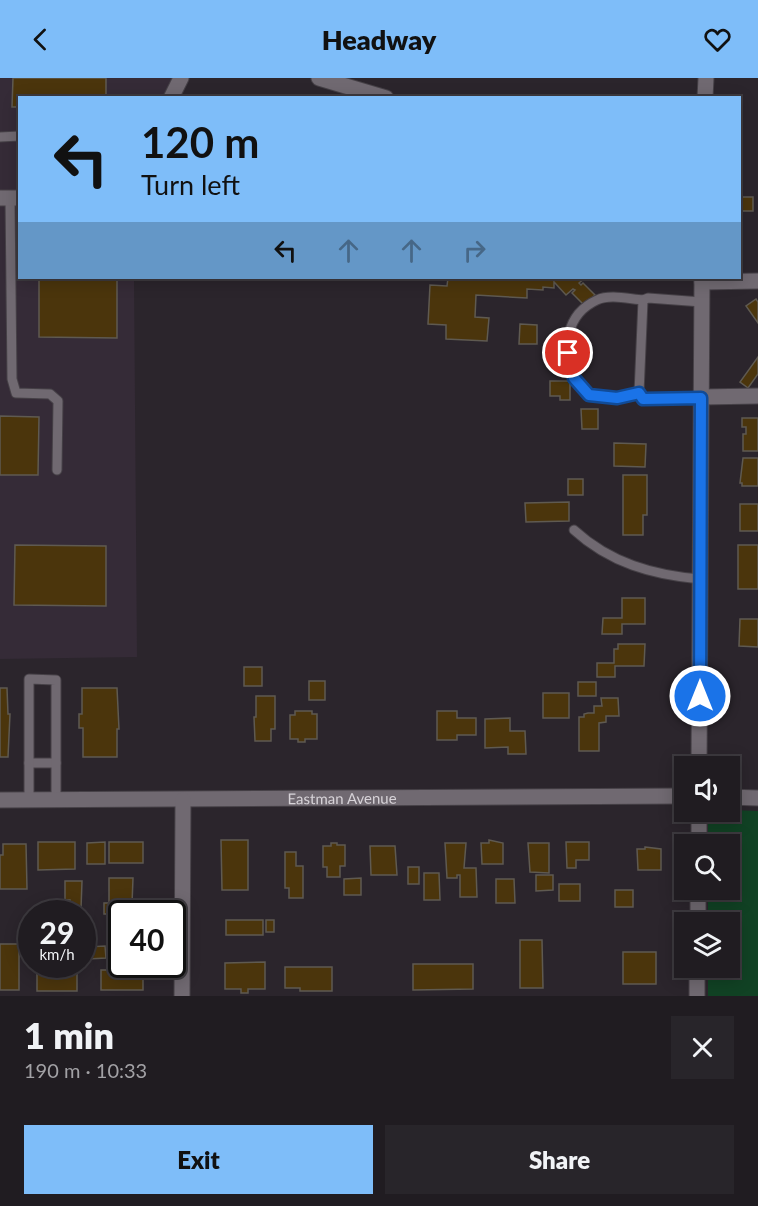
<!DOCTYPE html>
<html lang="en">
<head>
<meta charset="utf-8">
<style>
  body { margin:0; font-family:Lato,sans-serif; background:#28252a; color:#f1f3f6; height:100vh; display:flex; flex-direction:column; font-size:22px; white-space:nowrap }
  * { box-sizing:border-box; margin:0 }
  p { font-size:20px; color:#a2a1a5 }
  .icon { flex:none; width:33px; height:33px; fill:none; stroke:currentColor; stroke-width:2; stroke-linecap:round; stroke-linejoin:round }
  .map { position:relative; height:918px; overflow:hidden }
  .sheet { display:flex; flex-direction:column; background:#201c21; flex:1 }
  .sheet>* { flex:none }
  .banner { position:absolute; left:18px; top:18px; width:723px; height:183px; border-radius:0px; box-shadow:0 3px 15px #0003,0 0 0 2px #3d3a3f; background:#7ebdf9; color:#111; overflow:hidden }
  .controls { position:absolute; left:674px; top:678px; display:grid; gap:12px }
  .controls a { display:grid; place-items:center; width:66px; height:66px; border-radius:0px; background:#201c21; box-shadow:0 3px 15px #0003,0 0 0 2px #3d3a3f; font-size:30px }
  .speed { position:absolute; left:18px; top:822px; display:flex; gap:12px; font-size:30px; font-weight:700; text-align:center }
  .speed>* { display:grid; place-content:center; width:78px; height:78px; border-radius:50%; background:#201c21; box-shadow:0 3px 15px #0003,0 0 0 2px #3d3a3f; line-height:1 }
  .speed small { font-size:15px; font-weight:400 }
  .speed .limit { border:3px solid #111; border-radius:9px; background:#fff; color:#111 }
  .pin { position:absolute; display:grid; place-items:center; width:51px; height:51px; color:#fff; margin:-26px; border:3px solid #fff; border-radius:50%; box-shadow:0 2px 6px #0007 }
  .me { position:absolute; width:66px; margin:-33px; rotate:0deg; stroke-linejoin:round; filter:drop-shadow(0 0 4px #0008) }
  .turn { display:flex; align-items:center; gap:21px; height:126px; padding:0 24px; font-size:27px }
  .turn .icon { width:78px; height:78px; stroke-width:2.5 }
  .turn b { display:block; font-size:42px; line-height:51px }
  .lanes { display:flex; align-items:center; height:57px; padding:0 24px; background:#0003; justify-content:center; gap:30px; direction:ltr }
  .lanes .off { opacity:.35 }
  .round { display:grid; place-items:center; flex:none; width:63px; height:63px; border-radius:0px; background:#28252a }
  .head { display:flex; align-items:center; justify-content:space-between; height:102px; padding:0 24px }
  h1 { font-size:36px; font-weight:800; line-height:45px }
  .button { display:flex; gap:12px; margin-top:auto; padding:12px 24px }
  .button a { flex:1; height:69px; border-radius:0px; background:#7ebdf9; color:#111; font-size:24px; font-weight:800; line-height:69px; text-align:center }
  .button a+a { background:#28252a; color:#f1f3f6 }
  header { display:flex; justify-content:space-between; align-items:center; height:78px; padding:0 24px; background:#7ebdf9; color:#111; font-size:27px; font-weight:800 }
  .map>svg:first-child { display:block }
  .built { fill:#352b37 }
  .green { fill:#114224 }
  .building { fill:#4b350c; stroke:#5f5a51; stroke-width:1.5 }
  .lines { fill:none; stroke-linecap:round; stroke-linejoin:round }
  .service-casing { stroke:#464147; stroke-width:11 }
  .minor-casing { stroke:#464147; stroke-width:17 }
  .tertiary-casing { stroke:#464147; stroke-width:17 }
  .service { stroke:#706971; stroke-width:9 }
  .minor { stroke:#706971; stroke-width:15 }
  .tertiary { stroke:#706971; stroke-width:15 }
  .route-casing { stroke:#114b97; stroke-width:15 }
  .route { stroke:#1a73e8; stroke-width:10 }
  .labels { text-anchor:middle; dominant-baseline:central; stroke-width:6; stroke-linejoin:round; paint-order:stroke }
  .street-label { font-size:15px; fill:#d7d3d8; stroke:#120f12 }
</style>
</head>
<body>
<header><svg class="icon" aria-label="back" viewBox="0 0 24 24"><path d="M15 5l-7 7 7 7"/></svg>Headway<svg class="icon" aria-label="heart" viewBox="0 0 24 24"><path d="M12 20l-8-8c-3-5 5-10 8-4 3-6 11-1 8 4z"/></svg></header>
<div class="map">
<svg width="758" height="918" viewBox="0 0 758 918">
  <rect width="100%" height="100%" fill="#2b252c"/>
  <polygon class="built" points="0,0 181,0 171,19 20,20 20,200 134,200 137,579 0,581"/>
  <polygon class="green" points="729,732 758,733 758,918 708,918 708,890 729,890 729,844 708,844 708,812 729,812 729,766 708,766 708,734 729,734"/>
  <g class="building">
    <polygon points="13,0 106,0 106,20 20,20 20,29 12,29"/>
    <rect x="742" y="119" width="11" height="14"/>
    <polygon points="39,200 117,200 117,260 39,259"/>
    <polygon points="448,200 585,200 579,205 581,207 583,205 595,217 584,227 572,215 575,212 573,211 566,217 554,204 554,210 543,209 543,212 527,211 527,220 476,217 475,239 489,240 487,263 446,261 446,247 428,246 430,207 447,208"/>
    <polygon points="756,221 758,224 758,245 746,228"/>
    <polygon points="520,246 537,247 537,266 519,266"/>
    <polygon points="758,279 758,296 748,310 740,304"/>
    <polygon points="550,303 570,303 570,322 560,322 560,318 550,318"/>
    <polygon points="581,331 598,331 598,351 582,351"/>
    <polygon points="0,338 39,339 38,397 0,397"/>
    <polygon points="742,340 758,340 758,373 743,373 743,356 746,356 746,349 742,349"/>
    <polygon points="614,365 646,366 645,389 614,388"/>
    <polygon points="743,380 758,380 758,408 742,408 742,405 740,405"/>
    <polygon points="623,397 647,397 647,437 643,437 643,457 623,457"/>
    <rect x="568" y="401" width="15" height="16"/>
    <polygon points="569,424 569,443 526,444 525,425"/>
    <rect x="740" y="426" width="18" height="27"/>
    <polygon points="15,467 106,468 106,528 14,527"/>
    <rect x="738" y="467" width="20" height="44"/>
    <polygon points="622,520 645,520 645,546 622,546 622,556 602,556 603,540 622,540"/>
    <polygon points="740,541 758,541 758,569 739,568"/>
    <polygon points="618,566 645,566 644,588 615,588 615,599 597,599 597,585 614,585 614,571 618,571"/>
    <rect x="244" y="589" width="18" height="19"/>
    <rect x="309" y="603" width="16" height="19"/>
    <rect x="578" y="604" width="18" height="14"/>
    <polygon points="0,610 7,610 8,636 10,636 8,679 0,679"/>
    <polygon points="82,610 117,610 119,651 117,651 117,679 83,679 83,650 79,650 79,636 82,636"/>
    <rect x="543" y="615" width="26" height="25"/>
    <polygon points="256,618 275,618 275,651 271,651 271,663 255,663 254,639 256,639"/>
    <polygon points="601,620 618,620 619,638 606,638 606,644 599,645 599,673 579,673 579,639 584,639 584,636 588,635 594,635 594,628 602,628"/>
    <polygon points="295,633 312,633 312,636 317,636 317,661 305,661 305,664 298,664 298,661 290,661 290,637 295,637"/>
    <polygon points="437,633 457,633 457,640 476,640 476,657 457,657 457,662 437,662"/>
    <polygon points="510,640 510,653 525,653 526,676 508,676 508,669 485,670 485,641"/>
    <polygon points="221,762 248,762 248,812 222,812"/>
    <polygon points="489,762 503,765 503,786 482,786 481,765 489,765"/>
    <polygon points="38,764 75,764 75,791 38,792"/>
    <polygon points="105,764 105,786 87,786 87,765"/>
    <rect x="109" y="764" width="34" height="21"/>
    <polygon points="566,764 589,764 589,782 576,782 576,790 567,790"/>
    <polygon points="331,765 337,765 337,767 345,767 345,788 340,788 340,799 327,799 327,789 323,789 323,768 331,768"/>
    <polygon points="445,765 466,765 464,790 476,790 477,819 460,819 460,797 457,797 457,800 447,800"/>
    <polygon points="528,765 549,765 549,795 530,794"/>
    <polygon points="3,766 26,766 27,811 0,811 0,777 3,777"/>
    <polygon points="370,768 395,768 397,797 371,797"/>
    <polygon points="645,769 661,771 661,792 638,792 637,771 645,771"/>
    <polygon points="285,774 296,774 296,788 303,788 303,820 289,820 289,810 285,810"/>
    <rect x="408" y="789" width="11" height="17"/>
    <polygon points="424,795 439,795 440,822 424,822"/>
    <polygon points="536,797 553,797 553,812 536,813"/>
    <polygon points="109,800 133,800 132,826 128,826 128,836 104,836 104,825 109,825"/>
    <polygon points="361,800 361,817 344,817 344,801"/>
    <polygon points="496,801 514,801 515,825 496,825"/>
    <polygon points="65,803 82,803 81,831 70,831 70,822 65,822"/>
    <rect x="559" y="806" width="21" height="17"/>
    <rect x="615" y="812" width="18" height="17"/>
    <rect x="226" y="842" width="37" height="15"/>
    <rect x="266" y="842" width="8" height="12"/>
    <rect x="110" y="845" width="12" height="25"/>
    <polygon points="520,862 542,862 543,910 520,910"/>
    <rect x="0" y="866" width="19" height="46"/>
    <polygon points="105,868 106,880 88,881 87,869"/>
    <rect x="623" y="874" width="33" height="32"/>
    <polygon points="265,884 265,911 248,911 248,915 241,915 241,911 225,911 225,885"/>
    <polygon points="37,886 52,886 52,893 77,893 77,913 37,913"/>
    <polygon points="413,886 473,886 473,911 413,912"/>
    <polygon points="285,889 332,889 332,913 300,913 300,910 285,910"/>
    <rect x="101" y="892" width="42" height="20"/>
  </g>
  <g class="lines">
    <g class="service-casing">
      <g id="service">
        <polyline points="0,59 20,58"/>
        <polyline points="10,120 12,301 16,315 50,316 58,323 57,392"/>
        <path d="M639 315 617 320 589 317C584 312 577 306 574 299 561 271 566 236 597 222 610 216 629 221 643 222"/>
        <polyline points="701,319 643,321 639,315 643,222 648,220 702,224"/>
        <path d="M574 452C610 485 653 497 700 501"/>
        <polyline points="29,685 56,685"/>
        <polyline points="29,722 29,601 56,602 56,723"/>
      </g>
    </g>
    <g class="minor-casing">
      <g id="minor">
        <polyline points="319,0 386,20"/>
        <polyline points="171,20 181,0"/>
        <polyline points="0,120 20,120"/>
        <polyline points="702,204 758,203"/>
        <polyline points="701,319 758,318"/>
        <polyline points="729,719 758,720"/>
        <path id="s1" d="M0 722 684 718"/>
        <polyline points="182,918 183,722"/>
      </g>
    </g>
    <g class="tertiary-casing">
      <g id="tertiary">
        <polyline points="705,20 706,0"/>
        <polyline points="699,688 702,200"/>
        <polyline points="699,766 699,734"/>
        <polyline points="698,844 698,812"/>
        <polyline points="697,918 697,890"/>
      </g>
    </g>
    <use href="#service" class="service"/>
    <use href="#minor" class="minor"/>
    <use href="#tertiary" class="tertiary"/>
  </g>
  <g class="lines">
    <g class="route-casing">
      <polyline id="route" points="568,275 574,300 589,317 617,320 639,315 643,321 701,320 700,618"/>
    </g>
    <use href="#route" class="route"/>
  </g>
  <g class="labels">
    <g class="street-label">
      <text stroke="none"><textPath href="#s1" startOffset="342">Eastman Avenue</textPath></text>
    </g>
  </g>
</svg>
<div class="controls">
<a><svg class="icon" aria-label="sound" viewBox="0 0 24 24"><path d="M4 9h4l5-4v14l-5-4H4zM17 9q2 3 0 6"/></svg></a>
<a><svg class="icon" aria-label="search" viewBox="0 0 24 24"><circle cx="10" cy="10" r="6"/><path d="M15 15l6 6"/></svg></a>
<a><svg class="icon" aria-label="layers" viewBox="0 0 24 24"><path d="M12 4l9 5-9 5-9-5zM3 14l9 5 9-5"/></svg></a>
</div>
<div class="speed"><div>29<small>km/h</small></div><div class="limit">40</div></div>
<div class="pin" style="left:568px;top:275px;background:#d93025"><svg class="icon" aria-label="arrive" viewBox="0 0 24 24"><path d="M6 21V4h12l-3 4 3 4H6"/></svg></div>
<svg class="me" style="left:700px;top:618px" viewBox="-20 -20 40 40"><circle r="17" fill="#1a73e8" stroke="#fff" stroke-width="3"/><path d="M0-11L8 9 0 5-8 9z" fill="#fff"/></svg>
<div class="banner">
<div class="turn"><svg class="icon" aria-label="left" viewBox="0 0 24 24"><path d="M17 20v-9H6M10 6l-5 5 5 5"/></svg><div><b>120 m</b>Turn left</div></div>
<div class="lanes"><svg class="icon" aria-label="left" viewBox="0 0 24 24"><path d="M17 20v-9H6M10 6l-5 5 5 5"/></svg><svg class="icon off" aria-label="ahead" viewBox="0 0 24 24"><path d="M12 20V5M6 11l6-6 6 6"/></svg><svg class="icon off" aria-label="ahead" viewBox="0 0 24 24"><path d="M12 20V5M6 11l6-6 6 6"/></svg><svg class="icon off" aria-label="right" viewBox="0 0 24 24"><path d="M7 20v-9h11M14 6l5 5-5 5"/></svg></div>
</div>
</div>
<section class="sheet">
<div class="head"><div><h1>1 min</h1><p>190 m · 10:33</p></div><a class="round"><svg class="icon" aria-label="close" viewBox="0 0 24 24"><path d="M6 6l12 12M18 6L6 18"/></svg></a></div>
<div class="button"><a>Exit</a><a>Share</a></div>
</section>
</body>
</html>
